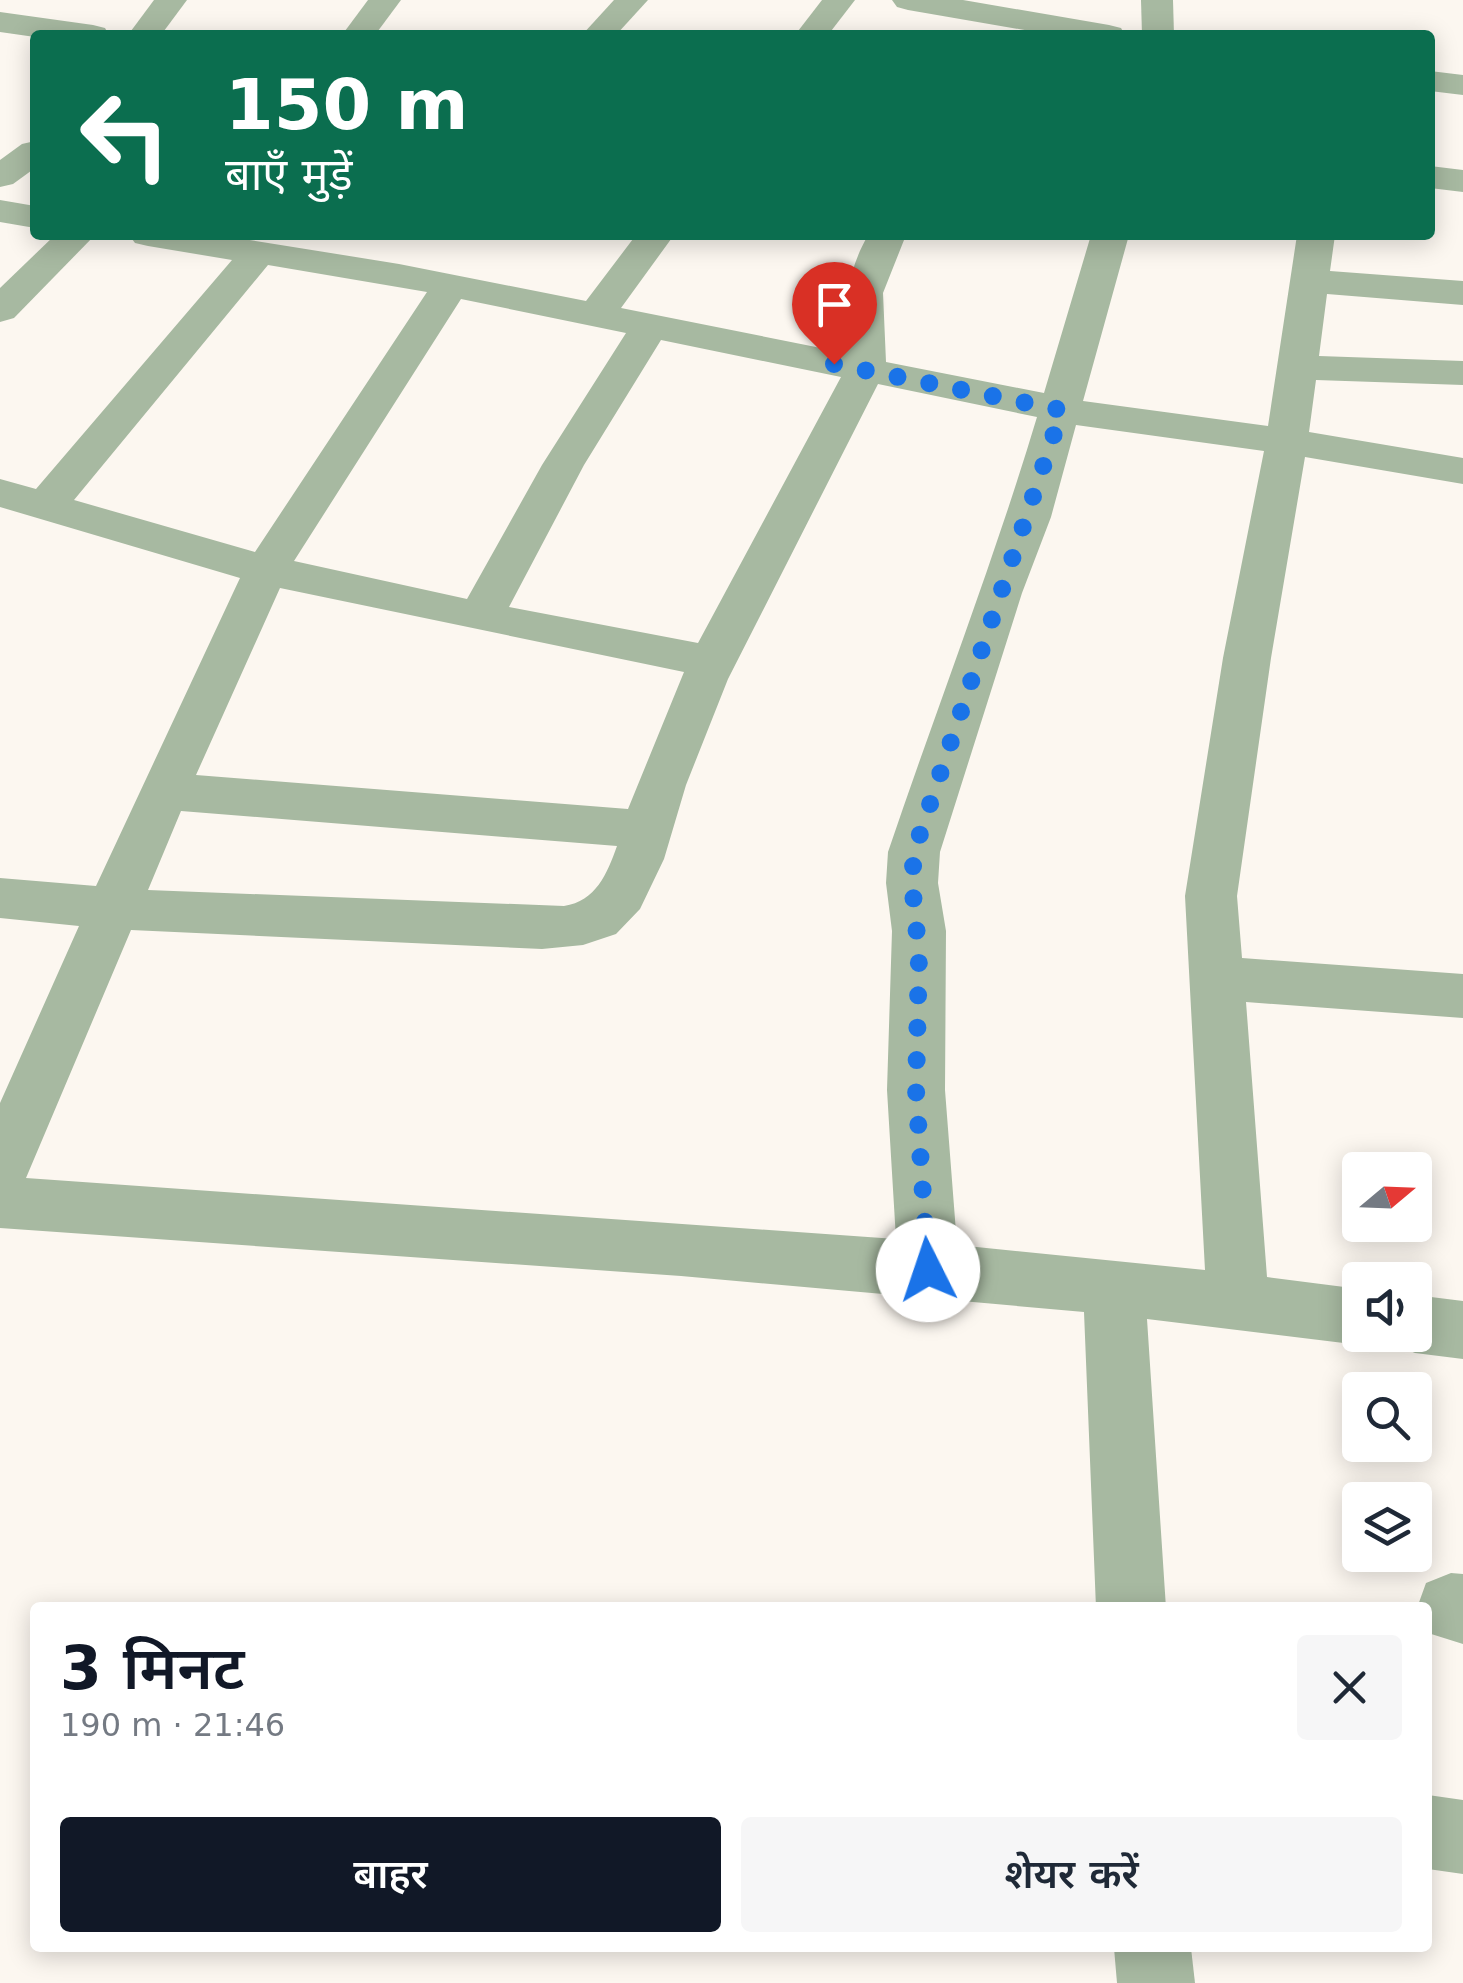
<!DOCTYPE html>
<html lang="hi">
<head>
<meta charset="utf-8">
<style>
  body { margin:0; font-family:"DejaVu Sans","Noto Sans Devanagari",sans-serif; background:#f6f6f7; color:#1f2937; height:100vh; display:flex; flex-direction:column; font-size:38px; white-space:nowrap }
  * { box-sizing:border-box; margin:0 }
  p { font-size:32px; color:#747a83 }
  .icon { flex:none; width:55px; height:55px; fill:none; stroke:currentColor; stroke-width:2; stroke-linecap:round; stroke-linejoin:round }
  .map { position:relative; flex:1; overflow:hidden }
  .side { position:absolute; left:30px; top:1602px; width:1402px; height:350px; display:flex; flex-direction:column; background:#fff; border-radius:10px; box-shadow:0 5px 25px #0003 }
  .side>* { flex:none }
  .banner { position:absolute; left:30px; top:30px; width:1405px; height:210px; border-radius:10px; box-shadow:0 5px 25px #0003; background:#0b6e4f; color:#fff; overflow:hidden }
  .needle { width:65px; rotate:71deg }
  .tools { position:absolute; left:1342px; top:1152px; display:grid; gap:20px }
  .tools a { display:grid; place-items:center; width:90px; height:90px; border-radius:10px; background:#fff; box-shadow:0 5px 25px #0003; font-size:50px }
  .pin { position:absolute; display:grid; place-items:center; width:85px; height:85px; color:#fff; margin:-102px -42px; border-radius:50% 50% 50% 0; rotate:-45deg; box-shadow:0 0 10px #0007 }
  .pin .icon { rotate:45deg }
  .me { position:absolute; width:110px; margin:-55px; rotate:356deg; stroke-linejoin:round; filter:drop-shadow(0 0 8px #0008) }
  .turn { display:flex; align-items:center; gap:35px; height:210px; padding:0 30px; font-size:45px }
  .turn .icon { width:130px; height:130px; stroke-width:2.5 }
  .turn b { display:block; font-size:70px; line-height:85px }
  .round { display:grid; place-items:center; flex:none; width:105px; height:105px; border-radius:10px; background:#f6f6f7 }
  .summary { display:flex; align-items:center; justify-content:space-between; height:170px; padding:0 30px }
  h1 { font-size:60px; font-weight:600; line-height:75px; color:#111827 }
  .primary-button { display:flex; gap:20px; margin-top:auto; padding:20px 30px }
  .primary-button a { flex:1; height:115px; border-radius:10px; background:#111827; color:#fff; font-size:40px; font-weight:600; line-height:115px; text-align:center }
  .primary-button a+a { background:#f6f6f7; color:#1f2937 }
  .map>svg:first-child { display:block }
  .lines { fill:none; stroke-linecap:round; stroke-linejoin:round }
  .street { fill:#a7b9a1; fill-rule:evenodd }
  .route { stroke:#1a73e8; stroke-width:18; stroke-dasharray:0 32.4 }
</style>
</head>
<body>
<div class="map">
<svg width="1463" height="1983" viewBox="0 0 1463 1983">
  <rect width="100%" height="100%" fill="#fcf7f0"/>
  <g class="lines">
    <g class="street">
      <polygon points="154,0 187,0 161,35 128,35"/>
      <polygon points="368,0 401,0 375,35 342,35"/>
      <polygon points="614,0 648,0 616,35 582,35"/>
      <polygon points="822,0 855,0 828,35 795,35"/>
      <polygon points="892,0 963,0 1109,25 1121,28 1125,35 1053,35 908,10 897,7"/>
      <polygon points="1141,0 1173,0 1174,35 1142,35"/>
      <polygon points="0,12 93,25 105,28 109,35 35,37 0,32"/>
      <polygon points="1430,71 1463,75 1463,95 1430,91"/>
      <polygon points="35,141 35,168 13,184 0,187 0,160 22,144"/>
      <polygon points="1430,166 1463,170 1463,192 1430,188"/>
      <polygon points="0,200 35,206 35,228 0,222"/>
      <polygon points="55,235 95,235 14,318 0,322 0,288"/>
      <path d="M129 235H219L399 264 586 301 636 235H674L621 308 846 353C845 308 845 276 868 235H906L883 293 886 362 1044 393 1091 235H1129L1083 401 1268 426 1297 235H1335L1330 271 1463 281V305L1327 294 1319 356 1463 361V385L1316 380 1309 432 1463 458V484L1305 457 1271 658 1237 896 1242 958 1463 974V1018L1246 1002 1267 1277 1360 1289V1335H1383L1360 1345 1147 1319 1166 1608H1096L1084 1312 681 1276 0 1228V1103L79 926 0 918V878L96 886 240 578 0 507V479L36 489 232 260 148 246 135 243ZM268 265 427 292 255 552 74 500ZM461 299 626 333 542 465 467 599 294 561ZM661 340 841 377 698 643 509 607 584 465ZM878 384 1037 417C993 564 937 707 888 852L886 883 892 931 887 1090 896 1239 26 1178 131 930 542 949 583 945 616 934 640 909 664 859 686 785 728 679ZM1076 425 1264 451 1223 658 1185 896 1205 1270 957 1245 945 1090 946 931 938 883 940 852 1022 593 1051 517ZM280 588 684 672 628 809 196 775ZM181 811 617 846C607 874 596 901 564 906L148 890Z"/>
      <polygon points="1415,1295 1463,1301 1463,1359 1415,1353 1393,1344 1389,1335 1415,1335"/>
      <polygon points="1451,1573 1463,1574 1463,1644 1428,1633 1428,1608 1417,1608 1426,1583"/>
      <polygon points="1428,1795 1463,1800 1463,1874 1428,1869"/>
      <polygon points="1114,1948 1191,1948 1195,1983 1117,1983"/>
    </g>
  </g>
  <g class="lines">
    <polyline class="route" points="834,364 1062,410 914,852 912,883 919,956 916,1090 928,1270"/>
  </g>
</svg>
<div class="tools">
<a><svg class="needle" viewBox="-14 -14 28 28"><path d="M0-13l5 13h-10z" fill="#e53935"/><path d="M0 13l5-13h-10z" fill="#747a83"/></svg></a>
<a><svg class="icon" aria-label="sound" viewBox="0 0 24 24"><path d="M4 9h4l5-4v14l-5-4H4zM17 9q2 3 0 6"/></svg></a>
<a><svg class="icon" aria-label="search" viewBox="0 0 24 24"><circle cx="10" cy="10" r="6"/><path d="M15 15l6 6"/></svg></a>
<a><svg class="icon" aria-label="layers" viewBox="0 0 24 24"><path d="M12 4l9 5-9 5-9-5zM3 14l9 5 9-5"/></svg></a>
</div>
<div class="pin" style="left:834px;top:364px;background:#d93025"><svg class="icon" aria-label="arrive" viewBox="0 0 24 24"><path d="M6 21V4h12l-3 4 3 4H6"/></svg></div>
<svg class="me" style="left:928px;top:1270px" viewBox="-20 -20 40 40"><circle r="19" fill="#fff"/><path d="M0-13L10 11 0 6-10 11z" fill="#1a73e8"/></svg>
<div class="banner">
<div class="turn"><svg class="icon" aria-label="left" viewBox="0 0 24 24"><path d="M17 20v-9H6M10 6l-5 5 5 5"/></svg><div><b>150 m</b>बाएँ मुड़ें</div></div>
</div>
<section class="side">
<div class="summary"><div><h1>3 मिनट</h1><p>190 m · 21:46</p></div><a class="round"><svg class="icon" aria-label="close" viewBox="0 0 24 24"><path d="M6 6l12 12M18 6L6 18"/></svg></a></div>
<div class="primary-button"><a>बाहर</a><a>शेयर करें</a></div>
</section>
</div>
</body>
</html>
